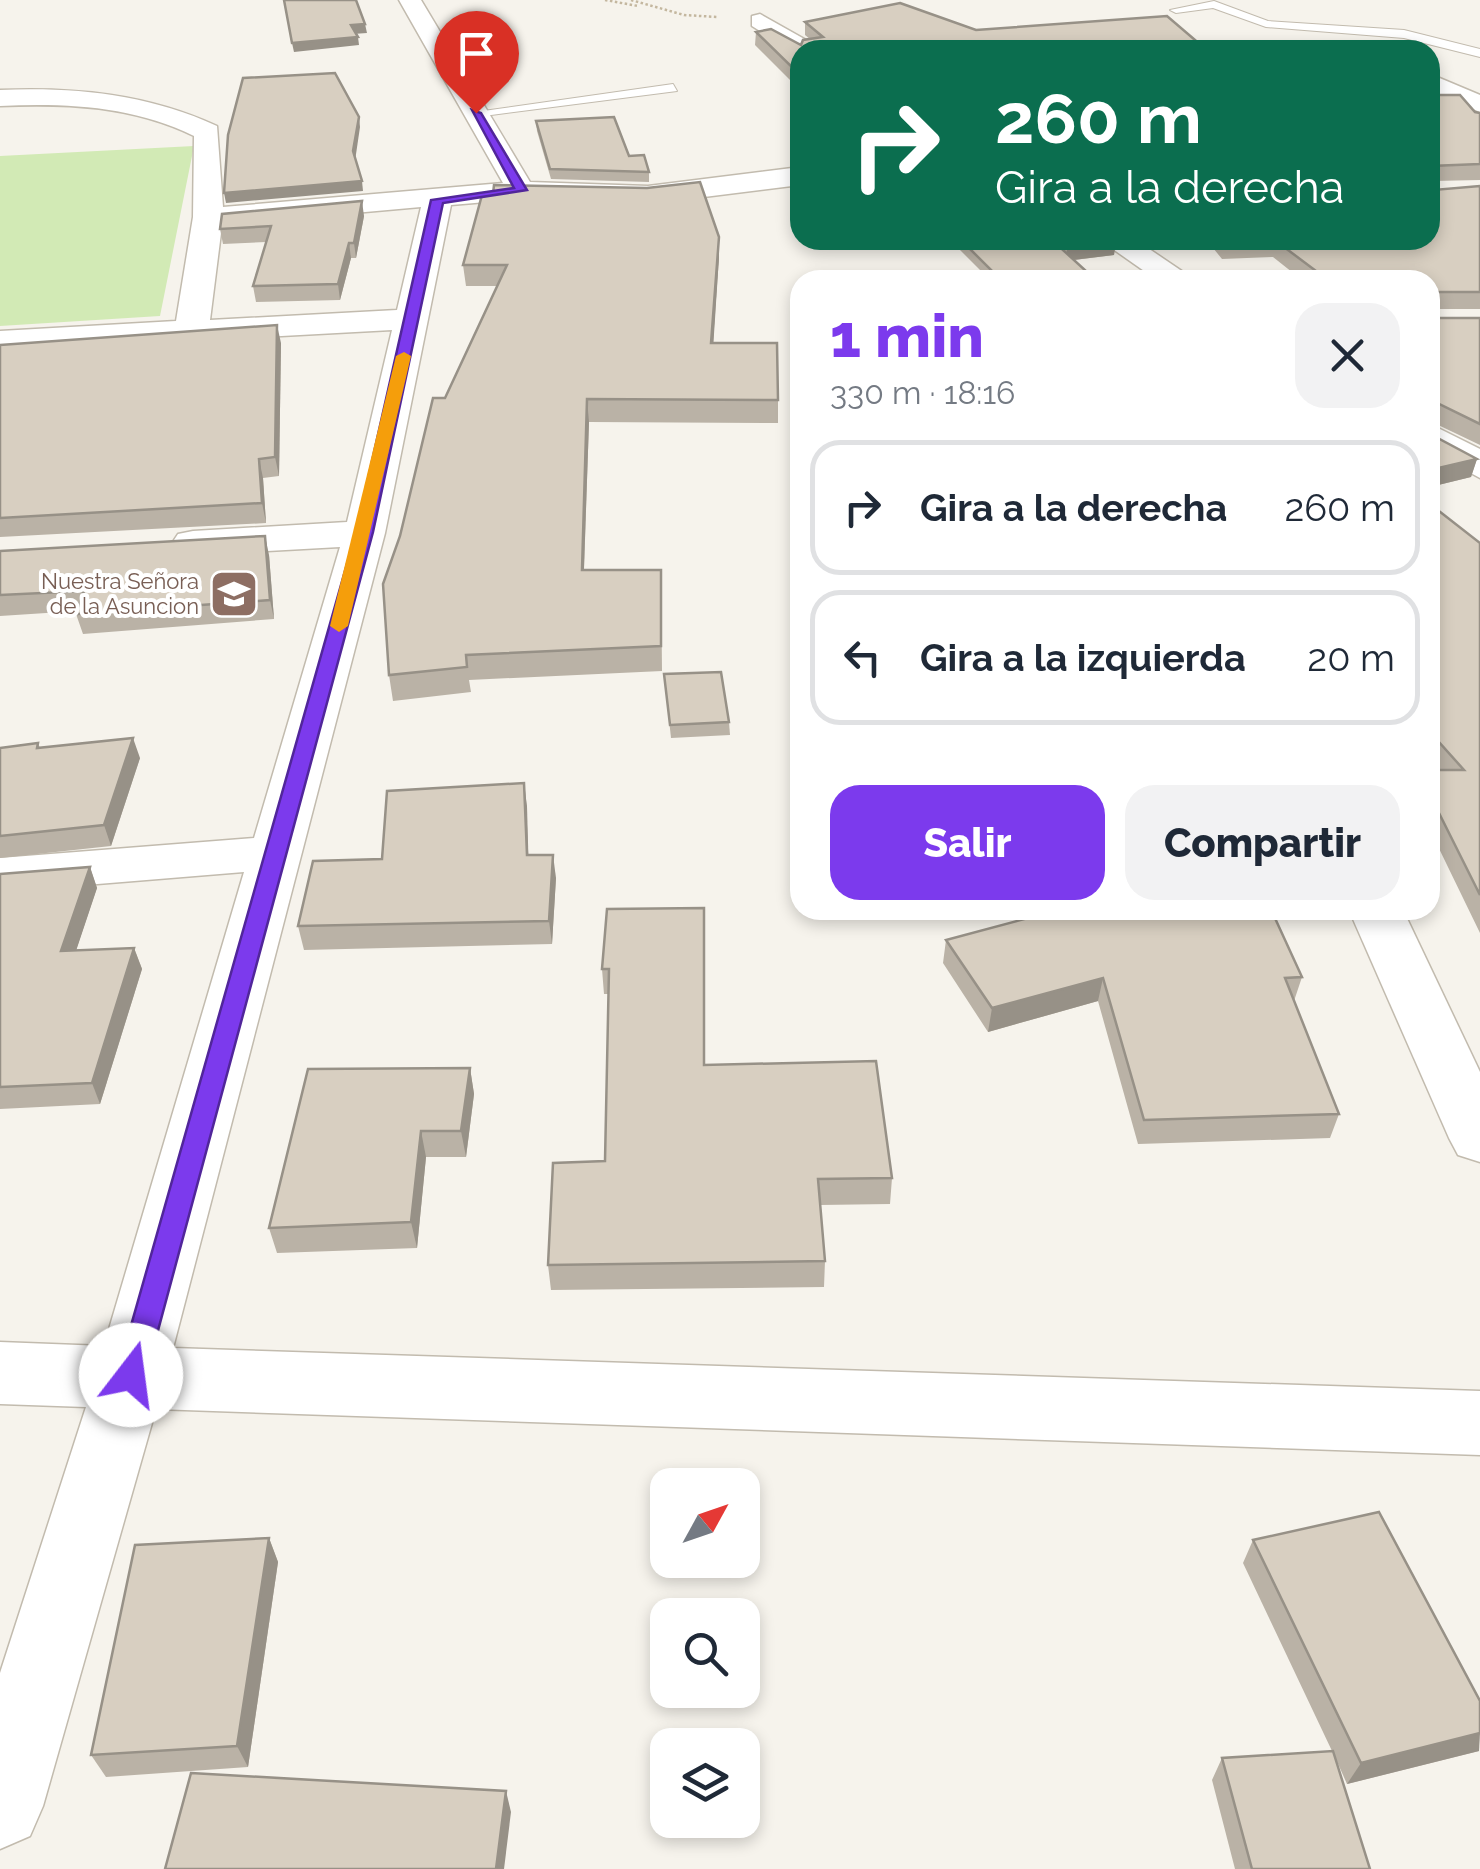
<!DOCTYPE html>
<html lang="es">
<head>
<meta charset="utf-8">
<style>
  body { margin:0; font-family:Raleway,sans-serif; background:#f2f2f3; color:#1f2937; height:100vh; display:flex; flex-direction:column; font-size:38px; white-space:nowrap }
  * { box-sizing:border-box; margin:0 }
  p { font-size:32px; color:#747a83 }
  .icon { flex:none; width:55px; height:55px; fill:none; stroke:currentColor; stroke-width:2; stroke-linecap:round; stroke-linejoin:round }
  .map { position:relative; flex:1; overflow:hidden }
  .sheet { position:absolute; left:790px; top:270px; width:650px; height:650px; display:flex; flex-direction:column; background:#fff; border-radius:30px; box-shadow:0 5px 15px #0003 }
  .sheet>* { flex:none }
  .hud { position:absolute; left:790px; top:40px; width:650px; height:210px; border-radius:30px; box-shadow:0 5px 15px #0003; background:#0b6e4f; color:#fff; overflow:hidden }
  .needle { width:65px; rotate:50deg }
  .controls { position:absolute; left:650px; top:1468px; display:grid; gap:20px }
  .controls a { display:grid; place-items:center; width:110px; height:110px; border-radius:20px; background:#fff; box-shadow:0 5px 15px #0003; font-size:50px }
  .pin { position:absolute; display:grid; place-items:center; width:85px; height:85px; color:#fff; margin:-102px -42px; border-radius:50% 50% 50% 0; rotate:-45deg; box-shadow:0 0 10px #0007 }
  .pin .icon { rotate:45deg }
  .me { position:absolute; width:110px; margin:-55px; rotate:15deg; stroke-linejoin:round; filter:drop-shadow(0 0 8px #0008) }
  .turn { display:flex; align-items:center; gap:35px; height:210px; padding:0 40px; font-size:45px }
  .turn .icon { width:130px; height:130px; stroke-width:2.5 }
  .turn b { display:block; font-size:70px; line-height:85px }
  .round { display:grid; place-items:center; flex:none; width:105px; height:105px; border-radius:30px; background:#f2f2f3 }
  .head { display:flex; align-items:center; justify-content:space-between; height:170px; padding:0 40px }
  h1 { font-size:60px; font-weight:800; line-height:75px; color:#7c3aed }
  .action { display:flex; gap:20px; margin-top:auto; padding:20px 40px }
  .action a { flex:1; height:115px; border-radius:30px; background:#7c3aed; color:#fff; font-size:40px; font-weight:800; line-height:115px; text-align:center }
  .action a+a { background:#f2f2f3; color:#1f2937 }
  ul { padding:0; list-style:none }
  li { display:flex; align-items:center; gap:30px; height:135px; margin:0 20px 15px; padding:0 20px; border:5px solid #e0e1e3; border-radius:30px }
  li div { flex:1 }
  li b { display:block; font-size:38px }
  li em { font-style:normal }
  .map>svg:first-child { display:block }
  .green { fill:#d2eab5 }
  .lines { fill:none; stroke-linecap:round; stroke-linejoin:round }
  .lane-casing { stroke:#c2bbae; stroke-width:2 }
  .street-casing { stroke:#c2bbae; stroke-width:3 }
  .path { stroke:#c4b79f; stroke-width:2.5; stroke-dasharray:2.5 2.5; stroke-linecap:butt }
  .lane { fill:#fff; fill-rule:evenodd }
  .street { fill:#fff; fill-rule:evenodd }
  .wall { fill:#bab2a6 }
  .shaded-wall { fill:#979187 }
  .building { fill:#d8cfc1; stroke:#979187; stroke-width:2.5 }
  .route { fill:#7c3aed; stroke:#51269a; stroke-width:2.5 }
  .slow { fill:#f59e0b }
  .labels { text-anchor:middle; dominant-baseline:central; stroke-width:8; stroke-linejoin:round; paint-order:stroke }
  .far-education-label { font-size:22px; fill:#785e54; stroke:#fff; text-anchor:end }
</style>
</head>
<body>
<div class="map">
<svg width="1480" height="1869" viewBox="0 0 1480 1869">
  <rect width="100%" height="100%" fill="#f6f3ec"/>
  <polygon class="green" points="194,146 160,316 0,326 0,156"/>
  <g class="lines">
    <g class="lane-casing">
      <g id="lane">
        <polygon points="1214,1 1268,21 1404,30 1480,49 1480,57 1404,38 1266,27 1213,8 1176,13 1170,10"/>
        <polygon points="673,84 677,91 476,117 469,113"/>
      </g>
    </g>
    <g class="street-casing">
      <g id="street">
        <path d="M399 0H421L530 182 648 186 800 167V185L648 204 521 199 451 205 385 533 173 1348 1480 1391V1455L156 1409 43 1806 30 1836 0 1849V1673L86 1407 0 1404V1342L104 1346 244 872 0 892V858L254 838 340 547 193 555 178 552 172 543 178 534 193 531 347 522 392 330 0 351V331L176 321 193 217 194 136C132 106 67 103 0 106V90C76 87 147 94 217 126L223 207 503 183ZM421 207 397 310 210 320 222 225Z"/>
        <polygon points="760,14 815,45 819,50 800,50 799,55 752,26 752,16"/>
        <polygon points="1430,74 1480,95 1480,112 1430,91"/>
        <polygon points="1100,240 1136,240 1195,280 1157,280"/>
        <polygon points="1430,424 1480,449 1480,478 1430,451"/>
        <polygon points="1349,910 1403,910 1480,1072 1480,1162 1458,1155 1449,1138"/>
      </g>
    </g>
    <g class="path">
      <polyline points="605,0 638,6"/>
      <polyline points="631,0 684,15 717,17"/>
    </g>
    <use href="#lane" class="lane"/>
    <use href="#street" class="street"/>
  </g>
  <g class="wall">
    <polygon points="805,22 976,30 1202,46 1349,50 800,50 800,90 755,45 756,32 801,45 810,39 805,35"/>
    <polygon points="1430,95 1475,112 1480,113 1480,180 1433,181 1434,190 1480,186 1480,309 1432,309 1432,318 1480,318 1480,445 1434,423 1434,436 1477,459 1471,477 1430,487 1430,280 1302,280 1273,257 1222,259 1209,243 1156,249 1142,240 1430,240"/>
    <polygon points="536,121 629,156 649,172 649,182 551,179 537,131"/>
    <polygon points="364,216 356,258 351,258 340,300 256,302 253,286 266,242 223,244 220,229"/>
    <polygon points="719,237 719,257 713,343 778,400 778,423 589,422 584,570 661,570 662,671 469,680 471,692 393,701 389,675 445,398 497,286 466,286 463,265"/>
    <polygon points="950,240 1052,240 1058,245 1055,240 1116,240 1114,255 1074,260 1086,271 1084,280 990,280"/>
    <polygon points="281,343 279,476 263,478 266,523 0,537 0,345"/>
    <polygon points="1430,504 1480,543 1480,933 1430,830 1430,770 1439,770 1430,760"/>
    <polygon points="0,551 269,555 274,619 83,634 76,614 77,611 0,616"/>
    <polygon points="664,674 729,722 730,735 671,738"/>
    <polygon points="38,743 40,748 140,758 111,846 0,858 0,748"/>
    <polygon points="524,783 528,855 556,878 552,944 304,950 298,926"/>
    <polygon points="90,867 97,888 76,950 134,948 142,969 100,1104 0,1109 0,874"/>
    <polygon points="607,909 704,1065 892,1178 890,1204 820,1205 825,1261 824,1287 551,1290 548,1265 605,1161 609,994 604,994 602,969"/>
    <polygon points="1264,916 1302,977 1294,1001 1339,1114 1330,1138 1138,1144 1098,1001 988,1032 943,963 946,940"/>
    <polygon points="470,1068 474,1094 466,1157 426,1157 417,1248 277,1253 269,1228"/>
    <polygon points="269,1538 278,1562 248,1767 106,1777 91,1755"/>
    <polygon points="1253,1540 1479,1751 1347,1784 1335,1757 1370,1869 1235,1869 1212,1780 1222,1758 1332,1751 1243,1563"/>
  </g>
  <g class="shaded-wall">
    <polygon points="365,24 367,33 353,34 351,25"/>
    <polygon points="358,37 359,45 294,52 292,43"/>
    <polygon points="359,117 360,127 355,161 353,151"/>
    <polygon points="362,181 363,191 226,203 224,193"/>
    <polygon points="362,201 364,216 356,258 354,243"/>
    <polygon points="719,237 719,257 712,365 711,343"/>
    <polygon points="1116,240 1114,255 1065,261 1068,244"/>
    <polygon points="1158,240 1210,240 1209,243 1156,249"/>
    <polygon points="349,243 351,258 340,300 338,284"/>
    <polygon points="1086,271 1084,280 1007,280"/>
    <polygon points="277,325 281,343 279,476 275,457"/>
    <polygon points="587,399 589,422 583,595 582,570"/>
    <polygon points="259,459 263,478 266,523 262,503"/>
    <polygon points="1477,459 1471,477 1430,487 1430,470"/>
    <polygon points="265,536 269,555 274,619 270,600"/>
    <polygon points="133,738 140,758 111,846 104,825"/>
    <polygon points="524,783 527,806 529,879 527,855"/>
    <polygon points="553,855 556,878 552,944 549,921"/>
    <polygon points="90,867 97,888 69,972 61,951"/>
    <polygon points="134,948 142,969 100,1104 92,1083"/>
    <polygon points="1103,978 1098,1001 988,1032 992,1008"/>
    <polygon points="470,1068 474,1094 466,1157 461,1131"/>
    <polygon points="421,1131 426,1157 417,1248 411,1222"/>
    <polygon points="269,1538 278,1562 248,1767 237,1746"/>
    <polygon points="1480,1733 1479,1751 1347,1784 1361,1763"/>
    <polygon points="506,1791 511,1812 504,1869 496,1869"/>
  </g>
  <g class="building">
    <polygon points="284,0 356,0 365,24 351,25 358,37 292,43"/>
    <polygon points="900,3 976,30 1167,16 1202,46 1340,43 1349,50 800,50 800,75 756,32 771,29 801,45 803,40 823,37 805,22"/>
    <polygon points="335,73 359,117 353,151 362,181 224,193 228,135 243,78"/>
    <polygon points="1430,95 1460,95 1475,112 1480,113 1480,164 1431,166 1434,190 1480,186 1480,292 1432,292 1432,318 1480,318 1480,424 1435,402 1434,436 1477,459 1430,470 1430,380 1431,380 1430,379 1430,280 1328,280 1276,241 1225,243 1223,240 1430,240"/>
    <polygon points="614,117 629,156 644,155 649,172 550,169 536,121"/>
    <polygon points="700,182 719,237 711,343 777,343 778,400 587,399 582,570 661,570 661,646 466,655 467,667 389,675 383,584 400,536 433,398 445,398 507,265 463,265 482,195 493,194 494,185 647,188"/>
    <polygon points="362,201 354,243 349,243 338,284 253,286 271,226 220,229 222,214"/>
    <polygon points="961,240 1052,240 1086,271 1001,280"/>
    <polygon points="1065,240 1103,240 1068,244"/>
    <polygon points="277,325 275,457 259,459 262,503 0,518 0,345"/>
    <polygon points="1430,504 1480,543 1480,895 1430,795 1430,770 1464,770 1430,732"/>
    <polygon points="265,536 270,600 76,614 84,591 0,595 0,551"/>
    <polygon points="721,672 729,722 670,725 664,674"/>
    <polygon points="133,738 104,825 0,836 0,748 38,743 37,748"/>
    <polygon points="524,783 527,855 553,855 549,921 298,926 313,861 382,859 387,791"/>
    <polygon points="90,867 61,951 134,948 92,1083 0,1087 0,874"/>
    <polygon points="704,908 704,1065 876,1061 892,1178 818,1179 825,1261 548,1265 553,1163 605,1161 609,969 602,969 607,909"/>
    <polygon points="1058,910 1261,910 1264,916 1274,916 1302,977 1285,978 1339,1114 1144,1120 1103,978 992,1008 946,940"/>
    <polygon points="470,1068 461,1131 421,1131 411,1222 269,1228 308,1069"/>
    <polygon points="1379,1512 1480,1701 1480,1733 1361,1763 1253,1540"/>
    <polygon points="269,1538 237,1746 91,1755 135,1545"/>
    <polygon points="1333,1751 1370,1869 1252,1869 1222,1758"/>
    <polygon points="191,1773 506,1791 496,1869 165,1869"/>
  </g>
  <polygon class="route" points="472,110 481,113 527,190 443,203 373,532 146,1375 142,1384 131,1388 121,1384 117,1375 356,532 431,200 514,188"/>
  <polygon class="slow" points="404,352 411,356 348,626 339,632 330,626 396,356"/>
  <defs>
    <g id="school-square" transform="scale(2.5)"><rect x="-9" y="-9" width="18" height="18" rx="4" fill="#8d6e63" stroke="#fff"/><path d="M0-5L7-2L0 1L-7-2ZM-4 1L0 2.5L4 1V4Q0 6-4 4Z" fill="#fff"/></g>
  </defs>
  <g fill-rule="evenodd">
    <use href="#school-square" x="234" y="594"/>
  </g>
  <g class="labels">
    <g class="far-education-label">
      <text x="199" y="581">Nuestra Señora<tspan x="199" dy="25">de la Asuncion</tspan></text>
    </g>
  </g>
</svg>
<div class="controls">
<a><svg class="needle" viewBox="-14 -14 28 28"><path d="M0-13l5 13h-10z" fill="#e53935"/><path d="M0 13l5-13h-10z" fill="#747a83"/></svg></a>
<a><svg class="icon" aria-label="search" viewBox="0 0 24 24"><circle cx="10" cy="10" r="6"/><path d="M15 15l6 6"/></svg></a>
<a><svg class="icon" aria-label="layers" viewBox="0 0 24 24"><path d="M12 4l9 5-9 5-9-5zM3 14l9 5 9-5"/></svg></a>
</div>
<div class="pin" style="left:476px;top:113px;background:#d93025"><svg class="icon" aria-label="arrive" viewBox="0 0 24 24"><path d="M6 21V4h12l-3 4 3 4H6"/></svg></div>
<svg class="me" style="left:131px;top:1375px" viewBox="-20 -20 40 40"><circle r="19" fill="#fff"/><path d="M0-13L10 11 0 6-10 11z" fill="#7c3aed"/></svg>
<div class="hud">
<div class="turn"><svg class="icon" aria-label="right" viewBox="0 0 24 24"><path d="M7 20v-9h11M14 6l5 5-5 5"/></svg><div><b>260 m</b>Gira a la derecha</div></div>
</div>
<section class="sheet">
<div class="head"><div><h1>1 min</h1><p>330 m · 18:16</p></div><a class="round"><svg class="icon" aria-label="close" viewBox="0 0 24 24"><path d="M6 6l12 12M18 6L6 18"/></svg></a></div>
<ul>
<li><svg class="icon" aria-label="right" viewBox="0 0 24 24"><path d="M7 20v-9h11M14 6l5 5-5 5"/></svg><div><b>Gira a la derecha</b></div><em>260 m</em></li>
<li><svg class="icon" aria-label="left" viewBox="0 0 24 24"><path d="M17 20v-9H6M10 6l-5 5 5 5"/></svg><div><b>Gira a la izquierda</b></div><em>20 m</em></li>
</ul>
<div class="action"><a>Salir</a><a>Compartir</a></div>
</section>
</div>
</body>
</html>
